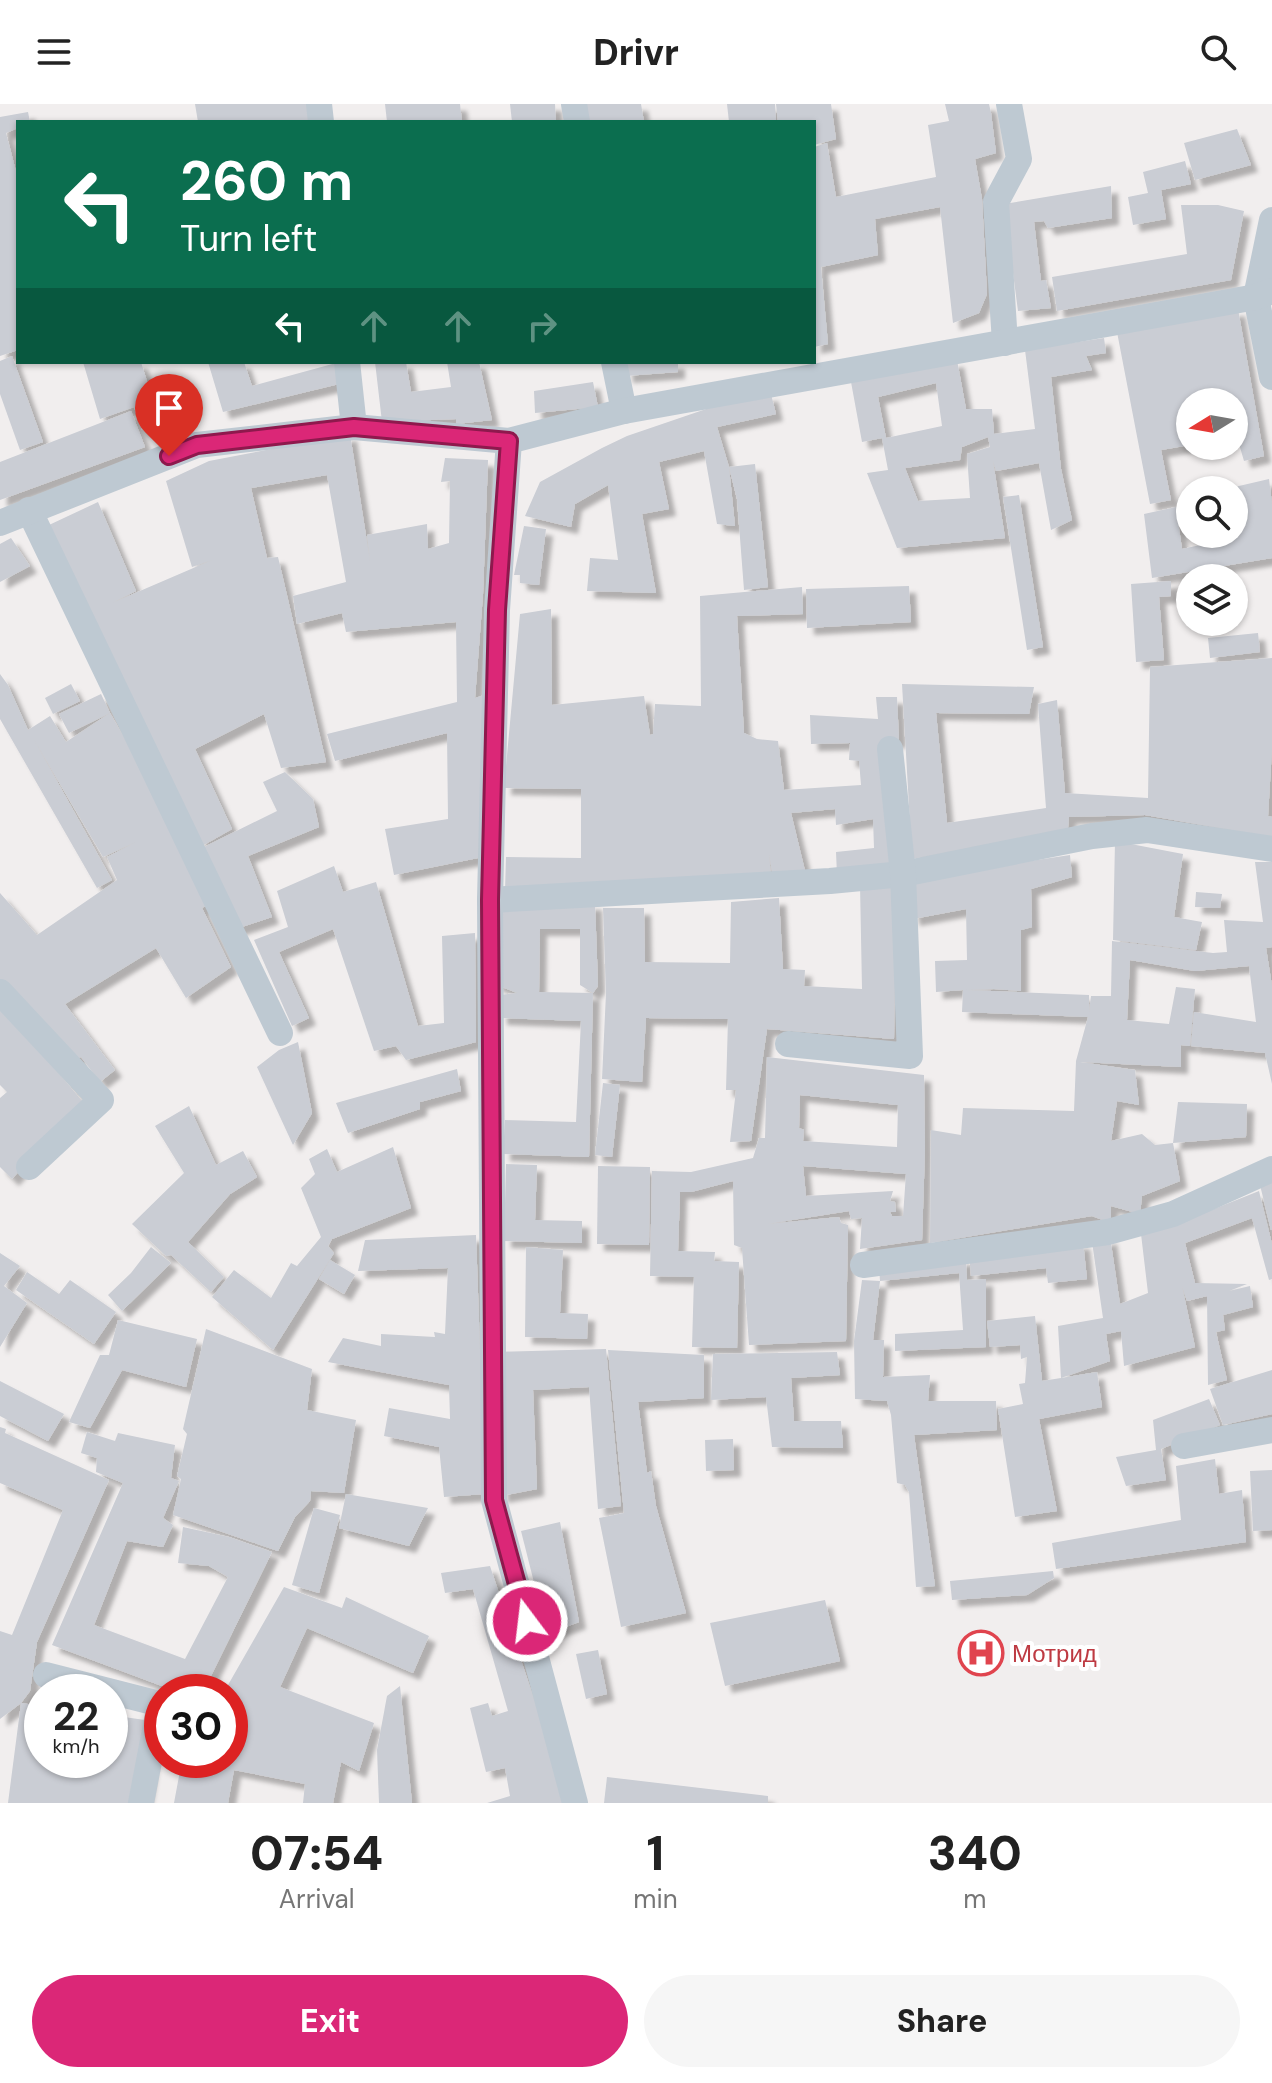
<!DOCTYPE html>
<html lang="en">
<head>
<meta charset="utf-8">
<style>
  body { margin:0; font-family:"DM Sans",sans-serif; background:#f6f6f6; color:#222; height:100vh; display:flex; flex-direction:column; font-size:30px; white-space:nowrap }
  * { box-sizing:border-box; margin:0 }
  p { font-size:26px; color:#767676 }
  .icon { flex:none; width:44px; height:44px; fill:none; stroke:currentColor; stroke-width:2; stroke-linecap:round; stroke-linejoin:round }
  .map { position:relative; height:1699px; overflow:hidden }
  .panel { display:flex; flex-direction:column; background:#fff; flex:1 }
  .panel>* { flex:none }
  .hud { position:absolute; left:16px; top:16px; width:800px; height:244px; border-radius:0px; box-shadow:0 2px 6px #0004; background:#0b6e4f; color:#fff; overflow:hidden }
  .needle { width:52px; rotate:259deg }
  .fabs { position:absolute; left:1176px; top:284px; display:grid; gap:16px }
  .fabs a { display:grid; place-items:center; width:72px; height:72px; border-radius:50%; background:#fff; box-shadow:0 2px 6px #0004; font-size:40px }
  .speed { position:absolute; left:24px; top:1570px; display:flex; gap:16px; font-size:40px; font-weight:700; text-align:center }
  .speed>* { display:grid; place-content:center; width:104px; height:104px; border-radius:50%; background:#fff; box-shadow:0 2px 6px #0004; line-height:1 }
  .speed small { font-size:20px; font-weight:400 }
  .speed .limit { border:12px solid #d22; background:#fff; color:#111 }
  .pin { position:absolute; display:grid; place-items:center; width:68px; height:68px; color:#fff; margin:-82px -34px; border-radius:50% 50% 50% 0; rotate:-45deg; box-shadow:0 0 8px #0007 }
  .pin .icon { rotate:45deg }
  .me { position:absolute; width:88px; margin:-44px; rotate:345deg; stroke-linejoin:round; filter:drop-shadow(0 0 6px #0008) }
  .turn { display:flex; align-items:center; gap:28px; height:168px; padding:0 32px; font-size:36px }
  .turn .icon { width:104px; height:104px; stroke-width:2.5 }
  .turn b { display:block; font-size:56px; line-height:68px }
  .lanes { display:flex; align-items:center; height:76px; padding:0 32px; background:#0003; justify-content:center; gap:40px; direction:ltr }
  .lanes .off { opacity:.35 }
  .eta { display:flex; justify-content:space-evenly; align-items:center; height:136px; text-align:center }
  .eta b { font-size:48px; font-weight:800; line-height:56px }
  .button { display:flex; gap:16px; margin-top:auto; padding:16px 32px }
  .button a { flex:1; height:92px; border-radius:48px; background:#db2777; color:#fff; font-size:32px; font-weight:800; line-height:92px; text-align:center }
  .button a+a { background:#f6f6f6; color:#222 }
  header { display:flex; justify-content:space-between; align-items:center; height:104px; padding:0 32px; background:#fff; font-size:36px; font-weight:800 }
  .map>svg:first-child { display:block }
  .building { fill:#cacdd4; fill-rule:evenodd; filter:url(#shadow) }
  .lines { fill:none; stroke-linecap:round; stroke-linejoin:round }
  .street { stroke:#bec9d2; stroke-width:26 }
  .route-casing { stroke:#8e194d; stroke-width:20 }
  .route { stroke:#db2777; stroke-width:14 }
  .labels { text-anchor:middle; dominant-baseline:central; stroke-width:8; stroke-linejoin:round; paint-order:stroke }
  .health-label { font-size:24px; fill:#be3a42; stroke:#fff; text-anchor:start }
</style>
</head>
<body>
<header><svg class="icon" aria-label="menu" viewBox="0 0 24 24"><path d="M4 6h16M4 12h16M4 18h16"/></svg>Drivr<svg class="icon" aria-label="search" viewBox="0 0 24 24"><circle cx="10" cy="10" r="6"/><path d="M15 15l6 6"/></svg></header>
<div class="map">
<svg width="1272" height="1699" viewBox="0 0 1272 1699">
  <defs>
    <filter id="shadow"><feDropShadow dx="7" dy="7" stdDeviation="2" flood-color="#0004"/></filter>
  </defs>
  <rect width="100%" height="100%" fill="#f1eeee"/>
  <g class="building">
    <polygon points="195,0 309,0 310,16 198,18"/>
    <polygon points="385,0 460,0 462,18 387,18"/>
    <polygon points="510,0 555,0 556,18 512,18"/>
    <polygon points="579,0 641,0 644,18 585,18"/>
    <polygon points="727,0 775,0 776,18 729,18"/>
    <polygon points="776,0 831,0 836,35 814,41 814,18 778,18"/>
    <polygon points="945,0 989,0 991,9 996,49 975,55 982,95 987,190 979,209 953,219 940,103 875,115 878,151 821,163 828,240 814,243 814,43 827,39 836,93 936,73 928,21 949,17"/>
    <polygon points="28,8 30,18 18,18 18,24 6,29 18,75 18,246 0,252 0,13"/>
    <polygon points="1237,25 1251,61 1195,76 1184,39"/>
    <polygon points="1185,57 1191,80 1161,86 1166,115 1133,121 1128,93 1148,89 1143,68"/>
    <polygon points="1111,82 1112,114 1048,124 1044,117 1034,118 1041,177 1046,176 1051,204 1018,207 1004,100"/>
    <polygon points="1181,101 1218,101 1244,107 1231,176 1057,207 1052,173 1187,150"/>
    <polygon points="1238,205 1264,352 1244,357 1237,333 1234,334 1234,298 1190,298 1190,341 1161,346 1171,396 1150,400 1117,228"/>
    <path d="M1104 234 1106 249 1086 252 1092 266 1051 273 1061 365 1072 416 1051 426 1039 359 996 367 993 357 1005 434 897 444 867 369 888 366 882 334 862 338 851 278 957 256 966 305H992L994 330 1035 325 1025 246ZM936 279 942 322 886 334 878 293ZM988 333 990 343 967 350 970 394 918 397 905 364 960 356 962 343Z"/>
    <polygon points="12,252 43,338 20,346 0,290 0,257"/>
    <polygon points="83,258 141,258 158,313 142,326 134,303 100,315"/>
    <polygon points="208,258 244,258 252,282 336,259 339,280 223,308"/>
    <polygon points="375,258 406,258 411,288 451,283 447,258 479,258 492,316 456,320 456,315 382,318"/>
    <polygon points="625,258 678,258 678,268 626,272"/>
    <polygon points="593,278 598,303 535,309 534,287"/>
    <polygon points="771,290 776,310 717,323 729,363 735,422 717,420 704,347 659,358 669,405 642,410 656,489 587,487 590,454 618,456 608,381 575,400 571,423 525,412 540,378 602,344 627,332 712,303"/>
    <polygon points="131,307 145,343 0,396 0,358"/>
    <polygon points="350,330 370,457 367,431 427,420 428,445 449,439 450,377 441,378 445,354 488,356 483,490 475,594 485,591 478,754 394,771 385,725 448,715 447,629 335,657 327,630 457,598 456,518 346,528 342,509 297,520 293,492 346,478 327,371 251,384 267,454 278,453 326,658 281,664 264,610 195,645 232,725 202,742 49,421 98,398 136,487 112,499 212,456 192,463 166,377 209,357"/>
    <polygon points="755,360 768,483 744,486 737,395 729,363"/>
    <polygon points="1269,375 1272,400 1272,454 1152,474 1144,410 1176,403 1182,445 1232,434 1234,386 1226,385"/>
    <polygon points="1019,391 1043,543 1027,546 1003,393"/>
    <polygon points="524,422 546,425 539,481 520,479 520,471 514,471"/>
    <polygon points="11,434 30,462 0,478 0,440"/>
    <polygon points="1171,477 1171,492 1159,493 1164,556 1136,558 1131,480"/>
    <polygon points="909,482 911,518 807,524 806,485"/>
    <polygon points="802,483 803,510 737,512 744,629 757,635 778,637 784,686 861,681 859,657 849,656 850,639 811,640 810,611 878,615 876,593 897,593 899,637 879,638 884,701 896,765 837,771 836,748 874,744 873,715 836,721 835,705 791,709 807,775 774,779 769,750 771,772 505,787 506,753 581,754 581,685 504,684 520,510 551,505 552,601 644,592 650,631 653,630 655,600 701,602 700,492"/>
    <polygon points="1258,529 1260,548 1210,554 1208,534"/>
    <polygon points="1272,554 1272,644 1268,712 1272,713 1272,733 1145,711 1069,713 1068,724 912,755 902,580 1034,583 1029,610 936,609 947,719 1046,704 1038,600 1057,596 1065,689 1148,694 1150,563"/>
    <polygon points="0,570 8,581 28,626 50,612 66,638 110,609 173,719 212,798 202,804 231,863 186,894 156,844 65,900 115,966 100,978 81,953 71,957 0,875 0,789 37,831 117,776 107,753 136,738 103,753 33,634 112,776 97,784 0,615"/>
    <polygon points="71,580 80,597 53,610 45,594"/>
    <polygon points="101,590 110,609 69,629 59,610"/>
    <polygon points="285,668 313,695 319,723 248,752 272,813 236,825 200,745 277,707 263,678"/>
    <polygon points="1115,737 1183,750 1174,813 1202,818 1196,846 1113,836"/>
    <polygon points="1070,751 1072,773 1031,785 1032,823 1021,826 1021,887 994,885 966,886 1089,891 1089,908 1091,892 1111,892 1112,837 1213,849 1227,848 1224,816 1263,818 1255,758 1272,758 1272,843 1266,844 1272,882 1272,980 1265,949 1191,942 1194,908 1256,918 1249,862 1195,867 1130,856 1127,916 1169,920 1176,883 1195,885 1190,942 1181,941 1181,963 1080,958 1135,966 1139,1001 1117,997 1111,1037 1142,1030 1155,1041 1173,1039 1180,1077 1142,1092 1140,1110 1111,1102 1111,1119 1092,1112 930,1139 931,1026 961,1031 963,1004 1074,1007 1076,957 1088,913 962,908 963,886 936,888 935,857 967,856 966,805 913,815 907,782 991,763"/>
    <polygon points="334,762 343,788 376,778 418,922 444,919 442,832 475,829 476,938 406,956 396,942 374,947 333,825 279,848 309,914 292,922 254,836 288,823 277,787"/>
    <polygon points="892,777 895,855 894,935 767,925 751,1037 730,1038 736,986 726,986 728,915 646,914 642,978 602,975 606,889 603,804 644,804 645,858 730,859 731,798 779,794 783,865 805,866 804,882 862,885 860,780"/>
    <polygon points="1196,788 1222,790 1220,804 1195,803"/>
    <polygon points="595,799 598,882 593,889 580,881 580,825 540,825 539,888 593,889 589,1053 503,1050 505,1016 576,1018 581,917 500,914 500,891 517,889 495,880 497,801"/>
    <polygon points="0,899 82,997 12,1075 0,1063 0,994 7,988 0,981"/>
    <polygon points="298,938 312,1009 293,1041 257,963 279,946"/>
    <path d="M767 953 924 971 925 1045 922 1136 860 1145 862 1114 851 1115 849 1107 767 1120 839 1113 841 1119 848 1121 846 1237 749 1241 742 1144 734 1141 733 1077 691 1088H680L678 1147 715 1148 714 1157 739 1158 737 1244 692 1243 694 1173 650 1172 652 1067 691 1068 753 1054 759 1034H765ZM800 991 898 1001 897 1043 803 1037 804 1026 799 1024ZM803 1062 906 1070 903 1112H892L890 1108H896L895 1098 890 1097 893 1087 806 1092Z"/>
    <polygon points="457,965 461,987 420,998 420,1005 348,1029 336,999"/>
    <polygon points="603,979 620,981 612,1053 595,1051"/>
    <polygon points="1178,998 1247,1000 1246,1033 1173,1039"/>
    <polygon points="189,1002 216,1061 243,1047 257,1073 230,1090 188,1138 224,1173 211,1188 171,1151 166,1152 132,1120 184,1069 155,1022"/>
    <polygon points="393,1043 411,1104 332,1135 328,1142 334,1149 273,1246 212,1193 234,1166 271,1194 291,1159 297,1162 321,1133 301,1084 315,1070 309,1055 327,1045 337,1068"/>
    <polygon points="506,1060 537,1061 535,1116 582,1117 582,1139 504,1137"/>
    <polygon points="598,1062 650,1063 649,1141 597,1140"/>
    <polygon points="1272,1074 1272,1126 1271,1126 1259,1077"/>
    <polygon points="1259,1087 1272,1140 1272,1175 1269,1176 1252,1114 1185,1139 1195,1179 1247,1180 1229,1187 1250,1182 1253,1203 1223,1211 1225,1226 1216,1228 1227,1276 1208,1281 1207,1192 1187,1197 1182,1182 1195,1243 1124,1262 1121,1227 1106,1230 1110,1257 1061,1274 1097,1268 1102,1303 1039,1315 1057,1407 1015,1413 998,1305 1023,1300 1019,1280 1025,1279 1027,1253 1021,1255 1020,1241 990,1243 987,1217 1035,1212 1042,1277 1061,1274 1058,1222 1103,1214 1092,1138 1110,1133 1120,1200 1148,1189 1141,1130 1169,1123"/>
    <polygon points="476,1131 485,1390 444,1393 439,1343 384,1332 389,1304 450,1315 449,1281 328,1258 343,1234 381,1242 381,1230 435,1233 434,1228 445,1230 448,1164 358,1167 365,1136"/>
    <polygon points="1083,1138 1087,1175 1048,1179 1046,1164 971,1172 969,1150"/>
    <polygon points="151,1143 171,1159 122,1207 108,1191 131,1169"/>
    <polygon points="526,1143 563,1146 560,1209 588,1210 587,1235 525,1233"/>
    <polygon points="0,1149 20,1162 4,1182 27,1199 0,1243"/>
    <polygon points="966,1154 967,1176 986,1175 986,1243 895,1247 895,1230 963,1226 959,1169 880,1177 879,1163"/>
    <polygon points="330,1156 355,1171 344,1190 319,1175"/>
    <polygon points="27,1168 59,1190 70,1176 116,1208 94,1240 16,1186"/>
    <polygon points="862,1176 880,1177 873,1236 884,1236 883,1273 930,1271 928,1297 996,1297 997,1326 914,1331 935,1482 916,1483 909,1388 905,1381 897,1379 891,1311 887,1297 855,1295 854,1237"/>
    <polygon points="118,1216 197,1235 186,1283 122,1266 90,1324 69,1318 100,1251 109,1251"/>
    <polygon points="206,1225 312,1265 307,1306 356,1316 344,1389 311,1387 310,1397 295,1413 278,1447 173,1411 181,1375 177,1372 187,1330 183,1325"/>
    <polygon points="606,1245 621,1402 598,1405 589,1283 533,1286 537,1385 501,1392 493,1248"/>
    <polygon points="608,1246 704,1251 704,1294 638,1298 647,1369 651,1367 656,1402 686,1509 621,1523 599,1414 624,1409"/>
    <polygon points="837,1248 840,1271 791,1274 794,1317 841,1317 843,1344 772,1343 766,1293 711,1296 713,1250"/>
    <polygon points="1272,1266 1272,1310 1223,1321 1210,1285"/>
    <polygon points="0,1277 64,1310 48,1337 0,1312"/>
    <polygon points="1209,1295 1220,1321 1161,1345 1166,1376 1126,1382 1116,1353 1156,1346 1153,1316"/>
    <polygon points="0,1323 6,1325 5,1329 109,1376 37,1538 30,1587 21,1599 0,1615 0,1527 12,1531 63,1406 0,1379"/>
    <polygon points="87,1328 115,1337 118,1329 175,1341 171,1374 179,1377 163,1414 173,1421 163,1443 127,1437 94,1521 185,1555 228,1473 209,1462 178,1459 183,1423 229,1433 272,1448 203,1588 178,1588 52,1541 123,1379 96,1368 97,1354 81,1349"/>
    <polygon points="733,1335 734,1366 706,1367 705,1336"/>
    <polygon points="1215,1355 1219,1390 1242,1386 1246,1438 1056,1465 1052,1439 1181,1416 1176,1362"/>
    <polygon points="1272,1366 1272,1426 1253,1427 1250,1367"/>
    <polygon points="346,1390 428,1404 409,1442 339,1424"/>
    <polygon points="314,1404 340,1411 319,1489 292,1481"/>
    <polygon points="560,1418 579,1518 547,1530 521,1427"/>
    <polygon points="490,1462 553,1653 564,1699 487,1699 510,1692 505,1664 486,1668 470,1604 488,1599 492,1612 508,1607 473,1485 445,1489 441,1469"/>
    <polygon points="1053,1467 1054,1474 1027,1491 952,1496 950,1477"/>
    <polygon points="284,1483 342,1504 346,1493 429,1532 413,1569 307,1524 280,1583 374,1619 359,1667 341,1658 333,1699 303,1699 305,1680 234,1666 228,1699 174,1699 182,1656 230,1656 230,1588 224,1588"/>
    <polygon points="825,1496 840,1557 725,1582 710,1519"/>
    <polygon points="598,1546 607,1590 586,1595 576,1550"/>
    <polygon points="400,1582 412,1699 379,1699 377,1646 387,1592"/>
    <polygon points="21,1599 42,1602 42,1656 110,1656 110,1611 159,1618 145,1699 8,1699"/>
    <polygon points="607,1673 768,1692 768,1699 604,1699"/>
  </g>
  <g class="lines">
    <g class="street">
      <polyline points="319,0 321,18"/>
      <polyline points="574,0 577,18"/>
      <polyline points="1272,116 1256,193 1272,273"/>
      <polyline points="1005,239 996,98 1019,55 1009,0"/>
      <polyline points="347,258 354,323"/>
      <polyline points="614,258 624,307"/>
      <polyline points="509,337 497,506 490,796 494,1396 575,1699"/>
      <polyline points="29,406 280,929"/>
      <polyline points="0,419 197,341 354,323 509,337 624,307 1256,193 1272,187"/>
      <polyline points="490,796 830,777 903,770 1092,732 1147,726 1272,745"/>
      <polyline points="0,888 101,996 29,1063"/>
      <polyline points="788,940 910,952 903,770 890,645"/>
      <polyline points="863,1161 1108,1128 1173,1110 1272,1065"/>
      <polyline points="1184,1342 1272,1326"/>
      <polyline points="46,1571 160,1600 141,1699"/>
    </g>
  </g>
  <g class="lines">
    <g class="route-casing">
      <polyline id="route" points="169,352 197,341 354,323 509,337 497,506 490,796 494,1396 527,1517"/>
    </g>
    <use href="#route" class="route"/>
  </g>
  <defs>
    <g id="hospital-ring" transform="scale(2.3)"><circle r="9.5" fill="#fff" stroke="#e0444e" stroke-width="1.5"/><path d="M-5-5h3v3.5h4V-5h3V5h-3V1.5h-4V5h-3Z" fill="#e0444e"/></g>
  </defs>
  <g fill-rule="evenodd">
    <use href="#hospital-ring" x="981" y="1549"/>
  </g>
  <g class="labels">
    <g class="health-label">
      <text x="1012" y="1549">Мотрид</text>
    </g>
  </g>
</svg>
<div class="fabs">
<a><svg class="needle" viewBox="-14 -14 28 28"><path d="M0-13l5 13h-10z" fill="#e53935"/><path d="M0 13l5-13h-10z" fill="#767676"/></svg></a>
<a><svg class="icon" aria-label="search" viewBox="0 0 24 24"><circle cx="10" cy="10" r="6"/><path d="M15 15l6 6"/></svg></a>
<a><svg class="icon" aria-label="layers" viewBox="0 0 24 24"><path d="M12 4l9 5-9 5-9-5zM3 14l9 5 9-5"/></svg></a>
</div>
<div class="speed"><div>22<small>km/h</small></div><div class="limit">30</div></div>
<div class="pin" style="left:169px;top:352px;background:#d93025"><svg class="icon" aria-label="arrive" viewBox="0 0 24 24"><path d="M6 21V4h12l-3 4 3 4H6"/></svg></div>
<svg class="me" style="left:527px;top:1517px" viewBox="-20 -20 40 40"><circle r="17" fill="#db2777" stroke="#fff" stroke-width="3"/><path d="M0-11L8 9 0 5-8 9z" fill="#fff"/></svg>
<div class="hud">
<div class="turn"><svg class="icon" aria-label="left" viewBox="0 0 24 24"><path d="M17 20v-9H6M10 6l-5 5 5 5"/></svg><div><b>260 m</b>Turn left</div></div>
<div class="lanes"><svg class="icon" aria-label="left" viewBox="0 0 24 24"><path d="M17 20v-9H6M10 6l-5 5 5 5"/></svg><svg class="icon off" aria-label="ahead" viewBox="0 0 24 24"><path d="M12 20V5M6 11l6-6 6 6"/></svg><svg class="icon off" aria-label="ahead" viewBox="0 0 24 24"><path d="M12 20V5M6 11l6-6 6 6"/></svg><svg class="icon off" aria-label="right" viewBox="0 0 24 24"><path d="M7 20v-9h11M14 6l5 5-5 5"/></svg></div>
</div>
</div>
<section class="panel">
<div class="eta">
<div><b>07:54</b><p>Arrival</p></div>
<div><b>1</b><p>min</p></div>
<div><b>340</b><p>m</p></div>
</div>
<div class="button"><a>Exit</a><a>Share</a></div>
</section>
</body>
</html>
